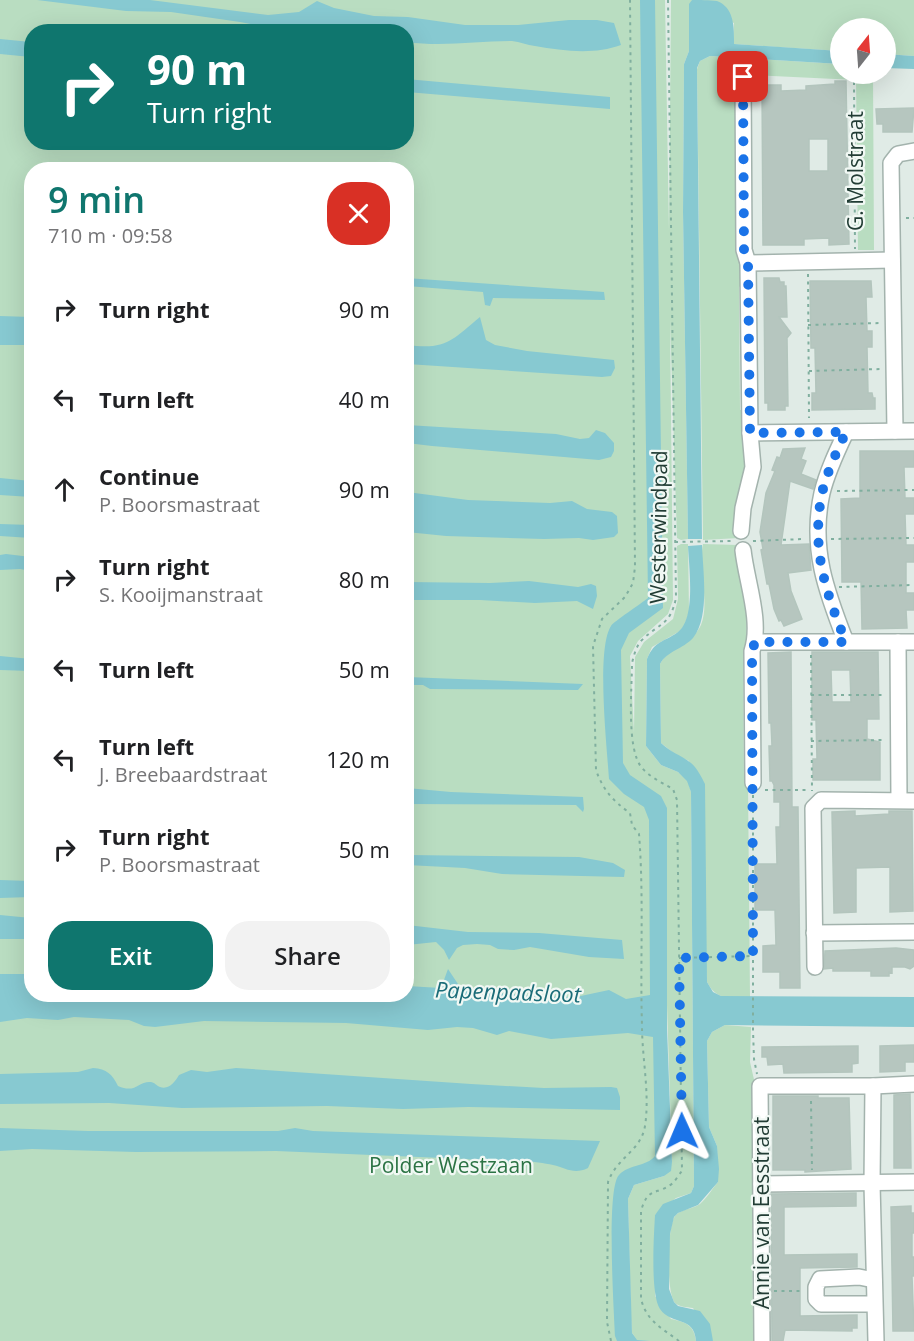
<!DOCTYPE html>
<html lang="en">
<head>
<meta charset="utf-8">
<style>
  body { margin:0; font-family:"Open Sans",sans-serif; background:#f2f2f2; color:#202124; height:100vh; display:flex; flex-direction:column; font-size:22px; white-space:nowrap }
  * { box-sizing:border-box; margin:0 }
  p { font-size:20px; color:#757577 }
  .icon { flex:none; width:33px; height:33px; fill:none; stroke:currentColor; stroke-width:2; stroke-linecap:round; stroke-linejoin:round }
  .map { position:relative; flex:1; overflow:hidden }
  .side { position:absolute; left:24px; top:162px; width:390px; height:840px; display:flex; flex-direction:column; background:#fff; border-radius:24px; box-shadow:0 6px 24px #0002 }
  .side>* { flex:none }
  .hud { position:absolute; left:24px; top:24px; width:390px; height:126px; border-radius:24px; box-shadow:0 6px 24px #0002; background:#0f766e; color:#fff; overflow:hidden }
  .needle { width:39px; rotate:17deg }
  .controls { position:absolute; left:830px; top:18px; display:grid; gap:12px }
  .controls a { display:grid; place-items:center; width:66px; height:66px; border-radius:50%; background:#fff; box-shadow:0 6px 24px #0002; font-size:30px }
  .pin { position:absolute; display:grid; place-items:center; width:51px; height:51px; color:#fff; margin:-26px; border-radius:12px; box-shadow:0 3px 9px #0006 }
  .me { position:absolute; width:66px; margin:-33px; rotate:359deg; stroke-linejoin:round; filter:drop-shadow(0 0 4px #0008) }
  .turn { display:flex; align-items:center; gap:21px; height:126px; padding:0 24px; font-size:27px }
  .turn .icon { width:78px; height:78px; stroke-width:2.5 }
  .turn b { display:block; font-size:42px; line-height:51px }
  .round { display:grid; place-items:center; flex:none; width:63px; height:63px; border-radius:24px; background:#f2f2f2 }
  .headline { display:flex; align-items:center; justify-content:space-between; height:102px; padding:0 24px }
  h1 { font-size:36px; font-weight:600; line-height:45px; color:#0f766e }
  .cta { display:flex; gap:12px; margin-top:auto; padding:12px 24px }
  .cta a { flex:1; height:69px; border-radius:24px; background:#0f766e; color:#fff; font-size:24px; font-weight:600; line-height:69px; text-align:center }
  .cta a+a { background:#f2f2f2; color:#202124 }
  ul { padding:0; list-style:none }
  li { display:flex; align-items:center; gap:18px; height:90px; padding:0 24px }
  li div { flex:1 }
  li b { display:block; font-size:22px }
  li em { font-style:normal }
  .map>svg:first-child { display:block }
  .green { fill:#b9ddc1; fill-rule:evenodd }
  .water { fill:#87c9d1 }
  .building { fill:#b6c6bf; stroke:#b3c5bd; stroke-width:1.5; fill-rule:evenodd }
  .lines { fill:none; stroke-linecap:round; stroke-linejoin:round }
  .minor-casing { stroke:#a3b3ad; stroke-width:18 }
  .path { stroke:#80af9f; stroke-width:2; stroke-dasharray:3 4.5; stroke-linecap:butt }
  .minor { stroke:#fff; stroke-width:15 }
  .route { stroke:#1a73e8; stroke-width:10; stroke-dasharray:0 18 }
  .labels { text-anchor:middle; dominant-baseline:central; stroke-width:4.5; stroke-linejoin:round; paint-order:stroke }
  .street-label { font-size:21px; fill:#213c34; stroke:#f1f8f4 }
  .park-label { font-size:21px; fill:#2b7344; stroke:#f1f8f4 }
  .water-label { font-size:22px; font-style:italic; fill:#1a6c78; stroke:#f1f8f4 }
</style>
</head>
<body>
<div class="map">
<svg width="914" height="1341" viewBox="0 0 914 1341">
  <rect width="100%" height="100%" fill="#e0ebe6"/>
  <g class="green">
    <path d="M0 0H665L669 231 671 0H914V56L885 54V28H840V51L733 44 734 23 689 4V51L684 64 683 212 688 539 681 540 677 538 670 319 673 600 668 614 638 641 630 656 634 733 635 657 644 642 673 619 678 599 677 546 681 544H688L689 612 685 624 680 631 652 647 647 659 646 746 661 765 678 772 688 781 691 792 694 1186 691 1193 676 1198 655 1215V1296L671 1319C686 1322 694 1325 696 1341H0ZM32 32H406V142H32ZM32 170H406V994H32ZM667 1005 672 1162 664 1176 634 1185 628 1199 631 1320 632 1333 636 1338 627 1328V1188L665 1163Z"/>
    <polygon points="710,56 840,64 840,74 873,74 874,250 858,250 856,80 749,75 749,71 736,70 736,243 743,284 739,287 740,410 744,410 749,464 739,538 703,540 697,69 700,61"/>
    <path d="M703 544 738 545 747 609 746 650 743 652 744 783H748L750 998C730 997 718 1002 707 982L689 761 676 755 661 743 660 664C669 647 692 644 701 625 710 604 698 567 703 544Z"/>
    <path d="M725 1025 751 1027 750 1062 755 1084V1183L752 1188 753 1341H713L693 1308C687 1307 679 1307 675 1303 666 1293 667 1227 675 1216 680 1209 693 1209 700 1204 707 1198 712 1189 718 1182L717 1146 709 1127 707 1041 712 1032Z"/>
  </g>
  <g class="water">
    <path d="M37 0H150L268 15 299 12 317 1 334 8 374 16 408 17 465 25H518L569 20H597L614 23 621 45C594 55 563 51 535 46 527 45 520 42 512 41 477 41 442 47 407 42L406 32 290 31 240 22 171 12 126 11Z"/>
    <path d="M640 0H655L663 608 629 633 621 650 623 763 630 775 661 796 667 808V1028L672 1162 671 1171 664 1176 634 1185 628 1199 632 1333 637 1340 650 1341H617L615 1336C614 1311 606 1188 619 1175 629 1164 646 1167 655 1156L653 1037 628 1033 551 1039 509 1031 497 1035 473 1028 457 1027 428 1030 346 1023 204 1021 155 1027 144 1026 129 1020 74 1017 58 1020 27 1018 0 1022V974H31L32 994H406L407 986 441 988 448 969 462 990 535 996 576 997 609 990 626 999 650 995 649 820 644 807 624 794 609 779C607 748 596 649 611 626 613 622 642 603 648 598Z"/>
    <path d="M692 0C699 0 710 0 717 1 735 8 734 29 734 44L840 51V64L710 56 700 61 697 68 702 539H688L683 212 684 64 689 51V4Z"/>
    <polygon points="0,39 31,42 31,57 0,54"/>
    <polygon points="885,54 914,56 914,69 885,68"/>
    <polygon points="406,79 610,97 610,109 407,92"/>
    <polygon points="406,278 604,292 605,300 493,298 490,306 485,305 483,292 407,286"/>
    <polygon points="0,316 31,317 31,345 0,345"/>
    <path d="M480 317 486 340 495 345 527 351 614 360 615 368 611 376 602 377 407 364V345C446 350 451 341 480 317Z"/>
    <polygon points="407,425 556,434 580,439 589,438 596,430 605,433 614,443 614,451 611,457 599,460 432,446 407,443"/>
    <polygon points="0,478 31,481 31,497 0,495"/>
    <polygon points="407,492 468,500 550,503 572,501 587,509 612,512 617,516 618,533 614,537 593,540 579,538 544,539 446,536 407,532"/>
    <polygon points="0,524 31,525 31,538 0,536"/>
    <path d="M702 545C703 572 710 617 693 638 683 649 667 651 660 664L661 743C670 752 681 755 691 763 697 768 701 776 705 784L707 982 713 992 721 996 914 997V1027L725 1025 712 1032 707 1041 709 1127 717 1146 719 1169 718 1182 698 1205 678 1213 674 1217 670 1234 669 1289 674 1302 678 1306 700 1311 710 1324 713 1341H696C694 1315 672 1326 660 1309 650 1294 654 1234 655 1215L663 1204 691 1193 694 1186 691 792 687 781 678 772 661 765 646 746 647 659C655 640 663 643 678 632 696 618 689 568 688 546Z"/>
    <polygon points="6,554 31,557 31,571 20,569 0,570 0,555"/>
    <polygon points="529,581 578,587 591,584 596,586 597,596 593,609 577,601 535,603 480,600 407,600 407,582 490,583"/>
    <polygon points="0,656 31,659 31,671 0,670"/>
    <polygon points="407,677 583,684 578,690 430,689 423,685 407,685"/>
    <polygon points="407,788 451,792 583,797 584,809 583,812 576,805 407,804"/>
    <polygon points="407,855 579,857 613,863 625,870 624,877 502,874 465,868 407,865"/>
    <polygon points="0,880 31,881 31,897 0,898"/>
    <polygon points="0,915 31,918 31,939 0,939"/>
    <polygon points="407,925 468,932 539,933 622,940 624,959 589,957 530,947 514,950 498,949 490,945 477,944 463,945 457,948 449,960 444,950 436,942 407,945"/>
    <path d="M93 1068C107 1069 112 1074 118 1086 136 1094 138 1081 151 1082 156 1083 155 1085 160 1087 169 1090 175 1082 179 1075L191 1070 207 1072 236 1068 471 1084 544 1088 611 1087 617 1088 620 1097V1110L468 1107 403 1109 327 1106 182 1108 109 1103 0 1104V1074L78 1072Z"/>
    <path d="M0 1128 88 1131H278L295 1128 313 1131 600 1141 588 1168C574 1175 566 1168 553 1165 542 1163 525 1160 515 1162 507 1163 502 1167 493 1167 484 1166 476 1160 467 1159L276 1151 136 1152 32 1149 0 1151Z"/>
  </g>
  <g class="building">
    <path d="M835 81H846L849 244 829 245V238L804 239V245H763L762 85H781V91L806 90V86L835 84ZM809 139H828V171H809Z"/>
    <polygon points="914,108 912,132 883,132 883,124 877,124 876,109"/>
    <polygon points="764,278 779,278 780,282 784,282 784,286 786,286 787,317 779,317 791,333 787,338 788,406 785,406 785,410 768,410 768,403 765,403"/>
    <polygon points="810,281 871,281 872,297 866,297 867,331 872,331 872,347 867,347 868,393 872,393 873,398 875,398 875,409 812,410 812,393 816,393 815,348 811,348"/>
    <polygon points="805,448 801,459 806,461 801,474 816,480 813,489 790,481 781,545 809,544 811,570 788,573 791,591 802,619 784,626 781,620 779,621 774,609 769,584 767,584 761,550 763,549 760,532 766,493 775,471 772,470 777,457 780,458 783,449"/>
    <polygon points="860,451 914,451 914,467 904,467 905,498 914,498 914,514 905,514 906,545 914,545 914,562 906,562 906,593 914,593 914,610 906,610 907,628 862,629 861,582 842,582 841,499 860,498"/>
    <polygon points="791,652 792,807 798,807 800,988 780,988 780,972 763,972 763,946 776,945 775,910 755,910 755,864 777,864 776,827 780,827 780,802 774,802 774,785 772,781 770,781 769,746 772,746 771,723 769,723 768,653"/>
    <path d="M812 652H878L879 719H867V739L880 742V780H813V759H817L816 720H812ZM831 670H850L851 702H832Z"/>
    <polygon points="855,811 855,816 889,814 889,811 912,811 913,911 890,912 890,867 856,868 856,912 834,913 832,812"/>
    <polygon points="896,948 914,950 914,966 910,969 905,967 892,967 892,973 889,972 889,976 871,976 871,971 833,971 833,968 824,969 825,951"/>
    <polygon points="914,1045 914,1062 905,1062 905,1071 880,1072 880,1046"/>
    <polygon points="858,1046 858,1063 852,1064 852,1072 784,1073 783,1064 768,1065 767,1057 762,1057 762,1047"/>
    <polygon points="910,1094 911,1168 894,1168 894,1095"/>
    <polygon points="773,1096 818,1096 818,1098 849,1098 851,1169 805,1172 805,1170 773,1170"/>
    <polygon points="856,1193 856,1206 784,1207 784,1255 857,1254 857,1267 800,1268 800,1316 857,1315 857,1328 852,1328 852,1331 785,1330 783,1341 772,1341 771,1194"/>
    <polygon points="911,1206 911,1213 914,1213 914,1233 912,1233 912,1257 914,1257 914,1276 912,1276 914,1331 893,1331 891,1207"/>
  </g>
  <g class="lines">
    <g class="minor-casing">
      <g id="minor">
        <polyline points="748,263 892,260"/>
        <polyline points="895,431 891,163 898,154 914,151"/>
        <path d="M846 432C837 451 827 472 822 493 810 548 826 591 846 642"/>
        <polyline points="750,433 914,431"/>
        <polyline points="741,531 743,508 753,467 750,433 748,263 744,250 743,77"/>
        <path d="M743 550C746 580 762 621 752 651L753 783"/>
        <polyline points="755,642 914,642"/>
        <polyline points="898,642 899,800"/>
        <polyline points="814,933 914,932"/>
        <polyline points="815,967 813,808 821,800 914,801"/>
        <polyline points="873,1086 872,1184 876,1341"/>
        <polyline points="761,1184 914,1182"/>
        <polyline points="874,1304 821,1304 816,1299 816,1287 820,1279 859,1277 874,1280"/>
        <polyline points="762,1341 760,1086 873,1086 914,1084"/>
      </g>
    </g>
    <g class="path">
      <path d="M668 0 676 598C670 627 658 623 641 641 636 647 634 655 632 663 632 689 626 749 642 768 650 777 662 783 673 789L677 800 682 1171C679 1174 676 1180 673 1183 656 1196 648 1186 641 1211V1299C647 1322 662 1328 679 1341"/>
      <polyline points="854,82 855,249"/>
      <polyline points="906,218 914,218"/>
      <polyline points="808,274 809,418"/>
      <polyline points="808,325 881,323"/>
      <polyline points="809,371 881,369"/>
      <polyline points="837,491 914,490"/>
      <polyline points="831,539 914,538"/>
      <polyline points="753,541 804,539"/>
      <polyline points="675,542 732,541"/>
      <polyline points="839,587 914,585"/>
      <polyline points="811,655 812,791"/>
      <polyline points="811,695 886,695"/>
      <polyline points="811,741 886,740"/>
      <polyline points="765,790 810,790"/>
      <polyline points="753,795 753,1030 754,1059 757,1074"/>
      <polyline points="679,958 753,956"/>
      <polyline points="811,1101 812,1170"/>
      <polyline points="774,1291 804,1291"/>
      <path d="M611 1341 607 1322 608 1182C617 1157 641 1151 645 1126 650 1094 642 1058 642 1026 640 962 644 897 639 834L632 825 630 813C613 801 603 790 596 770L593 646 602 619 625 597 633 583 635 567 630 0"/>
    </g>
    <use href="#minor" class="minor"/>
  </g>
  <g class="lines">
    <path class="route" d="M682 1131 679 958 753 956 752 651 755 642H846C825 591 811 548 822 493 827 472 837 451 846 432L750 433 748 263 744 250 743 77"/>
  </g>
  <g class="labels">
    <g class="street-label">
      <text transform="translate(855 171) rotate(-90)">G. Molstraat</text>
      <text transform="translate(658 527) rotate(-89)">Westerwindpad</text>
      <text transform="translate(761 1213) rotate(-90)">Annie van Eesstraat</text>
    </g>
    <g class="park-label">
      <text x="451" y="1165">Polder Westzaan</text>
    </g>
    <g class="water-label">
      <text transform="translate(508 991) rotate(2)">Papenpadsloot</text>
    </g>
  </g>
</svg>
<div class="controls">
<a><svg class="needle" viewBox="-14 -14 28 28"><path d="M0-13l5 13h-10z" fill="#e53935"/><path d="M0 13l5-13h-10z" fill="#757577"/></svg></a>
</div>
<div class="pin" style="left:743px;top:77px;background:#d93025"><svg class="icon" aria-label="arrive" viewBox="0 0 24 24"><path d="M6 21V4h12l-3 4 3 4H6"/></svg></div>
<svg class="me" style="left:682px;top:1131px" viewBox="-20 -20 40 40"><path d="M0-17L14 15 0 8-14 15z" fill="#1a73e8" stroke="#fff" stroke-width="4"/></svg>
<div class="hud">
<div class="turn"><svg class="icon" aria-label="right" viewBox="0 0 24 24"><path d="M7 20v-9h11M14 6l5 5-5 5"/></svg><div><b>90 m</b>Turn right</div></div>
</div>
<section class="side">
<div class="headline"><div><h1>9 min</h1><p>710 m · 09:58</p></div><a class="round" style="background:#d93025;color:#fff"><svg class="icon" aria-label="close" viewBox="0 0 24 24"><path d="M6 6l12 12M18 6L6 18"/></svg></a></div>
<ul>
<li><svg class="icon" aria-label="right" viewBox="0 0 24 24"><path d="M7 20v-9h11M14 6l5 5-5 5"/></svg><div><b>Turn right</b></div><em>90 m</em></li>
<li><svg class="icon" aria-label="left" viewBox="0 0 24 24"><path d="M17 20v-9H6M10 6l-5 5 5 5"/></svg><div><b>Turn left</b></div><em>40 m</em></li>
<li><svg class="icon" aria-label="ahead" viewBox="0 0 24 24"><path d="M12 20V5M6 11l6-6 6 6"/></svg><div><b>Continue</b><p>P. Boorsmastraat</p></div><em>90 m</em></li>
<li><svg class="icon" aria-label="right" viewBox="0 0 24 24"><path d="M7 20v-9h11M14 6l5 5-5 5"/></svg><div><b>Turn right</b><p>S. Kooijmanstraat</p></div><em>80 m</em></li>
<li><svg class="icon" aria-label="left" viewBox="0 0 24 24"><path d="M17 20v-9H6M10 6l-5 5 5 5"/></svg><div><b>Turn left</b></div><em>50 m</em></li>
<li><svg class="icon" aria-label="left" viewBox="0 0 24 24"><path d="M17 20v-9H6M10 6l-5 5 5 5"/></svg><div><b>Turn left</b><p>J. Breebaardstraat</p></div><em>120 m</em></li>
<li><svg class="icon" aria-label="right" viewBox="0 0 24 24"><path d="M7 20v-9h11M14 6l5 5-5 5"/></svg><div><b>Turn right</b><p>P. Boorsmastraat</p></div><em>50 m</em></li>
</ul>
<div class="cta"><a>Exit</a><a>Share</a></div>
</section>
</div>
</body>
</html>
